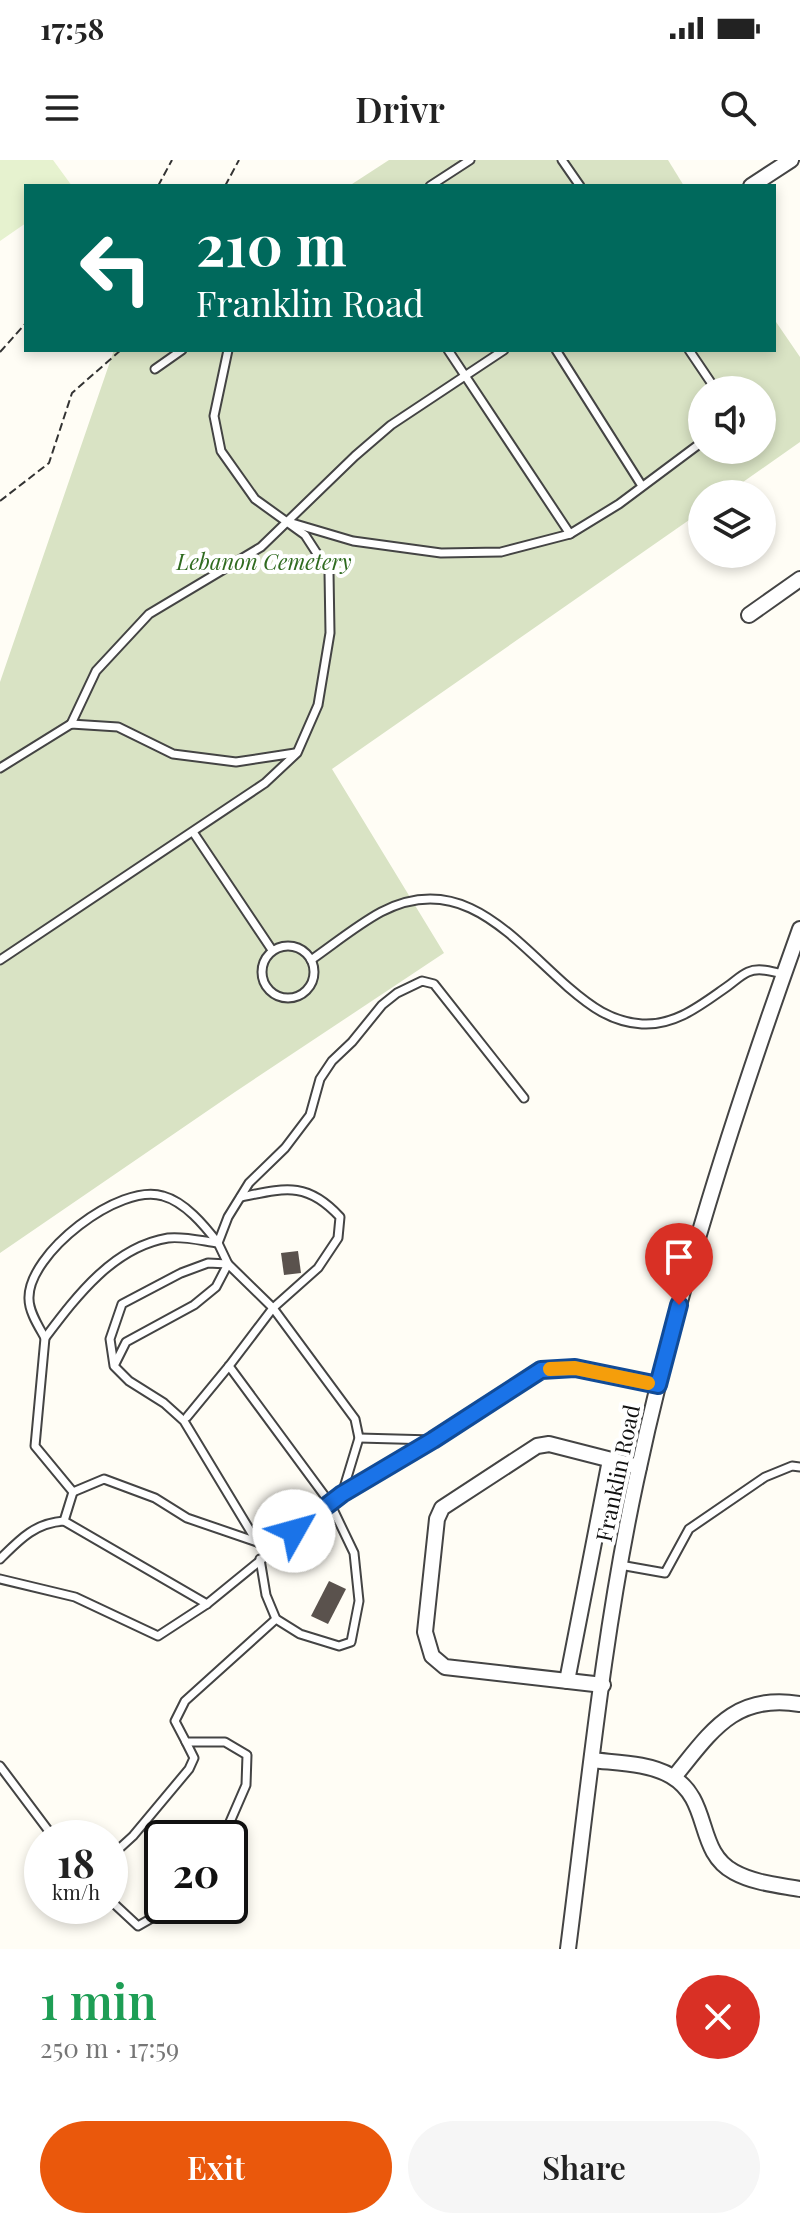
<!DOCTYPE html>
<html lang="en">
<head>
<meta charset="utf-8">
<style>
  body { margin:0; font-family:"Playfair Display",serif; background:#f6f6f6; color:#222; height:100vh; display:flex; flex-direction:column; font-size:30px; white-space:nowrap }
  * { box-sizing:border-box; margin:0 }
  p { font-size:26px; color:#767676 }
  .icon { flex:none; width:44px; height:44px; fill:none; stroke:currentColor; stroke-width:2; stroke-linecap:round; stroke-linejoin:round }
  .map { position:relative; height:1789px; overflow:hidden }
  .drawer { display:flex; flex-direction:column; background:#fff; flex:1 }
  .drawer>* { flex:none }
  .top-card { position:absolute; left:24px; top:24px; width:752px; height:168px; border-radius:0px; box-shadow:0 4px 12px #0003; background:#00695c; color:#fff; overflow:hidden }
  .fabs { position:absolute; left:688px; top:216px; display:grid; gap:16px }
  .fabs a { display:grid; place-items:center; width:88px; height:88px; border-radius:50%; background:#fff; box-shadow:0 4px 12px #0003; font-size:40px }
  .speed { position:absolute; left:24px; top:1660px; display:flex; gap:16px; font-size:40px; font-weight:700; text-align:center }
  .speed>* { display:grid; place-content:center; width:104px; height:104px; border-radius:50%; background:#fff; box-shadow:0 4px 12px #0003; line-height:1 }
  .speed small { font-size:20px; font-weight:400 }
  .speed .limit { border:4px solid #111; border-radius:12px; background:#fff; color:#111 }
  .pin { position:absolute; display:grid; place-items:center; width:68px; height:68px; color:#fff; margin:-82px -34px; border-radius:50% 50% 50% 0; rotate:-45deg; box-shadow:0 0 8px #0007 }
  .pin .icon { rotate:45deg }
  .me { position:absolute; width:88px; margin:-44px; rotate:52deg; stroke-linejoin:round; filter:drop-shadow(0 0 6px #0008) }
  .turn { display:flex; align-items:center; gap:28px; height:168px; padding:0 40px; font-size:36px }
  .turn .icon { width:104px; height:104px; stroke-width:2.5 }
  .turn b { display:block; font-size:56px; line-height:68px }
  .round { display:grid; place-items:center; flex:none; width:84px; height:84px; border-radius:42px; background:#f6f6f6 }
  .headline { display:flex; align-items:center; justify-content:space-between; height:136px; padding:0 40px }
  h1 { font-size:48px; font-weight:600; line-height:60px; color:#1e9e55 }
  .primary-button { display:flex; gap:16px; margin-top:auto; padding:16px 40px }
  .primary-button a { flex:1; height:92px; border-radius:48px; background:#ea580c; color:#fff; font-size:32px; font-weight:600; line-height:92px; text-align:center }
  .primary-button a+a { background:#f6f6f6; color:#222 }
  .status { display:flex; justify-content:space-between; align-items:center; height:56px; padding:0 40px; background:#fff; direction:ltr }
  .status svg { height:22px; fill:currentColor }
  header { display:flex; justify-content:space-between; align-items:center; height:104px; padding:0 40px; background:#fff; font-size:36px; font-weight:600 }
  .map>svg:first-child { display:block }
  .cemetery { fill:#d9e3c4; fill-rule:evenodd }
  .pitch { fill:#e6f2cf }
  .building { fill:#5a524d }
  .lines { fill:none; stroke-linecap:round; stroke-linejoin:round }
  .service-casing { stroke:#444; stroke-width:11 }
  .minor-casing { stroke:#444; stroke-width:18 }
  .path { stroke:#333; stroke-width:2; stroke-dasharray:8 4; stroke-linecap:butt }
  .service { stroke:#fff; stroke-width:7 }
  .minor { stroke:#fff; stroke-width:14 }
  .route-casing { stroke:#114b97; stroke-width:20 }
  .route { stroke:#1a73e8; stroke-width:14 }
  .slow { stroke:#f59e0b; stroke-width:14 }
  .labels { text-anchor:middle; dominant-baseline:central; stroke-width:8; stroke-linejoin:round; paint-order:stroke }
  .park-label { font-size:22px; font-style:italic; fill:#2f6b1f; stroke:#fff }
  .street-label { font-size:22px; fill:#111; stroke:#fff }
</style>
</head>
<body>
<div class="status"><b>17:58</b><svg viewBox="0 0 49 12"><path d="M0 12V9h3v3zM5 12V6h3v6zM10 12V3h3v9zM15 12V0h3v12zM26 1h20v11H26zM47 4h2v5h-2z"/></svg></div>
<header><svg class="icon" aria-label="menu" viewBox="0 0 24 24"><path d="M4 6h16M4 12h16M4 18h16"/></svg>Drivr<svg class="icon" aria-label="search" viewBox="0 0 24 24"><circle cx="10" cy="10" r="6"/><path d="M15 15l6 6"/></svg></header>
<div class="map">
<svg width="800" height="1789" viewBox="0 0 800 1789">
  <rect width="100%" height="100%" fill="#fffdf5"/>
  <g class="cemetery">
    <polygon points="389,0 668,0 684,26 349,26"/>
    <path d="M774 159 800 197V282L726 334H702V351L332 609 444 793 235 932 0 1093V522L114 190H774ZM702 230H762V290H702Z"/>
  </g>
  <polygon class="pitch" points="0,0 53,0 72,26 26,26 26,63 0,81"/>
  <g class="building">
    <polygon points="298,1091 301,1113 284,1115 281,1093"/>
    <polygon points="329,1421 346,1429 328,1464 311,1456"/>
  </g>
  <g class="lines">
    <g class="service-casing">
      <g id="service">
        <polyline points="562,0 580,26"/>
        <polyline points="430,26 470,0"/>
        <polyline points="448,190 570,374"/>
        <polyline points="556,190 642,326"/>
        <polyline points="689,190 716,230"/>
        <polyline points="155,209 182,190"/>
        <polyline points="292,363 353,381 441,393 501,392 570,374 619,344 702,282"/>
        <polyline points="71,564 96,511 149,454 261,387 355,296 391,265 504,190"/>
        <polyline points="0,608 71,564 118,567 173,594 236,602 295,593"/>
        <polyline points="193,672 272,790"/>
        <circle cx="288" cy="812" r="26"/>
        <polyline points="0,800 265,623 297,593 318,545 330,473 329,412 305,375 255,339 221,291 214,256 228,190"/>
        <path d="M311 800C334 784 357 765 381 752 462 710 512 778 568 827 590 846 611 862 642 864 676 866 702 844 728 826 735 821 741 815 748 812 759 807 773 812 784 814"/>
        <path d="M45 1178C76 1137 113 1087 168 1078 183 1076 203 1081 218 1083"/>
        <polyline points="115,1204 126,1182 194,1145 216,1127 228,1104 218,1083 228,1057 249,1023 285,988 310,955 320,919 332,901 352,882 382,845 397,833 422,821 434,824 524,938"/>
        <polyline points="229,1206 330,1343 354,1393 359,1441 351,1482 339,1486 300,1474 276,1459 266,1435 260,1399"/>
        <path d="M187 1257 229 1206 273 1148 318 1108 338 1078 340 1057C307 1021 285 1028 241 1037"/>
        <polyline points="359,1278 433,1280"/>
        <polyline points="73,1332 104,1319 155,1338 187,1358 257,1382 279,1383"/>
        <path d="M64 1361 73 1332 35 1286 45 1178C39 1167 29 1152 29 1139 27 1094 120 1022 163 1036 185 1042 204 1065 218 1083"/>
        <polyline points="257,1382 184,1261 164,1243 129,1221 114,1206 110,1179 122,1144 181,1113 208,1103 228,1104 273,1148 355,1259 359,1278 342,1334"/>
        <path d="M0 1399C20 1379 35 1363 64 1361L207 1444"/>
        <polyline points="620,1405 665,1413 689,1369 765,1317 792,1306 800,1307"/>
        <polyline points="0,1419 75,1437 158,1476 207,1444 342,1334 433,1280 541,1210 575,1208 658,1225"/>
        <polyline points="0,1606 54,1678"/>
        <polyline points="223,1678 246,1625 247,1595 225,1582 186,1582 175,1561 185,1541 276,1459"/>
        <polyline points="110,1697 133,1676 189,1609 194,1598 186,1582"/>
        <polyline points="110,1740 138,1766 166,1750 170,1746"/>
      </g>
    </g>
    <g class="minor-casing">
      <g id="minor">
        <polyline points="751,26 791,0"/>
        <polyline points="749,455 800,419"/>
        <polyline points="567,1521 610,1300"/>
        <polyline points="603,1525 445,1507 432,1496 425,1472 437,1359 442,1348 537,1286 549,1284 639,1307"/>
        <path d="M592 1600C617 1603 649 1603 671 1616 712 1640 695 1691 734 1712 754 1723 778 1725 800 1729"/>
        <path d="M674 1617C711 1572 734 1533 800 1544"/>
        <path d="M568 1789C588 1633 603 1475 636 1321 676 1133 735 950 800 769"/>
      </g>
    </g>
    <g class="path">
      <polyline points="158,26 172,0"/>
      <polyline points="225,26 239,0"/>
      <polyline points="0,192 26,163"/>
      <polyline points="0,341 49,303 72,233 121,190"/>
    </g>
    <use href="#service" class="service"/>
    <use href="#minor" class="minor"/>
  </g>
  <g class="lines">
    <g class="route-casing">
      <polyline id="route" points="294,1371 342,1334 433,1280 541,1210 575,1208 658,1225 679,1145"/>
    </g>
    <use href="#route" class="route"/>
    <polyline class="slow" points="550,1209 575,1208 648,1223"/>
  </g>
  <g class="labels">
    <g class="park-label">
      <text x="264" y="401">Lebanon Cemetery</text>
    </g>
    <g class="street-label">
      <text transform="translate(617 1313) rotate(-78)">Franklin Road</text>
    </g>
  </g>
</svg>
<div class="fabs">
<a><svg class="icon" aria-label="sound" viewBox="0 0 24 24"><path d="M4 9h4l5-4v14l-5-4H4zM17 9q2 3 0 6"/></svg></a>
<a><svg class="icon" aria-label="layers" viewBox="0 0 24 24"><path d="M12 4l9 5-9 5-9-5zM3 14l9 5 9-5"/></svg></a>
</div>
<div class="speed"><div>18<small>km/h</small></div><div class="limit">20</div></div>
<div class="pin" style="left:679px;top:1145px;background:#d93025"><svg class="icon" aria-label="arrive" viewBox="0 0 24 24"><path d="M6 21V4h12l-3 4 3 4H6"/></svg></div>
<svg class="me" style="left:294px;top:1371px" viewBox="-20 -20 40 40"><circle r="19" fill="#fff"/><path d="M0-13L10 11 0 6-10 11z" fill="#1a73e8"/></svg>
<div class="top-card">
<div class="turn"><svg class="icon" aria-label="left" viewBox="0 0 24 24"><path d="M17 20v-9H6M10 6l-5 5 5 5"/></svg><div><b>210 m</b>Franklin Road</div></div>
</div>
</div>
<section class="drawer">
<div class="headline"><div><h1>1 min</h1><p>250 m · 17:59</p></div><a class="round" style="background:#d93025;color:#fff"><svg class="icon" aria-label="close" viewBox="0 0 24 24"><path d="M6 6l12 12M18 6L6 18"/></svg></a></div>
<div class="primary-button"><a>Exit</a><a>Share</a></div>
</section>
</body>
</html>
